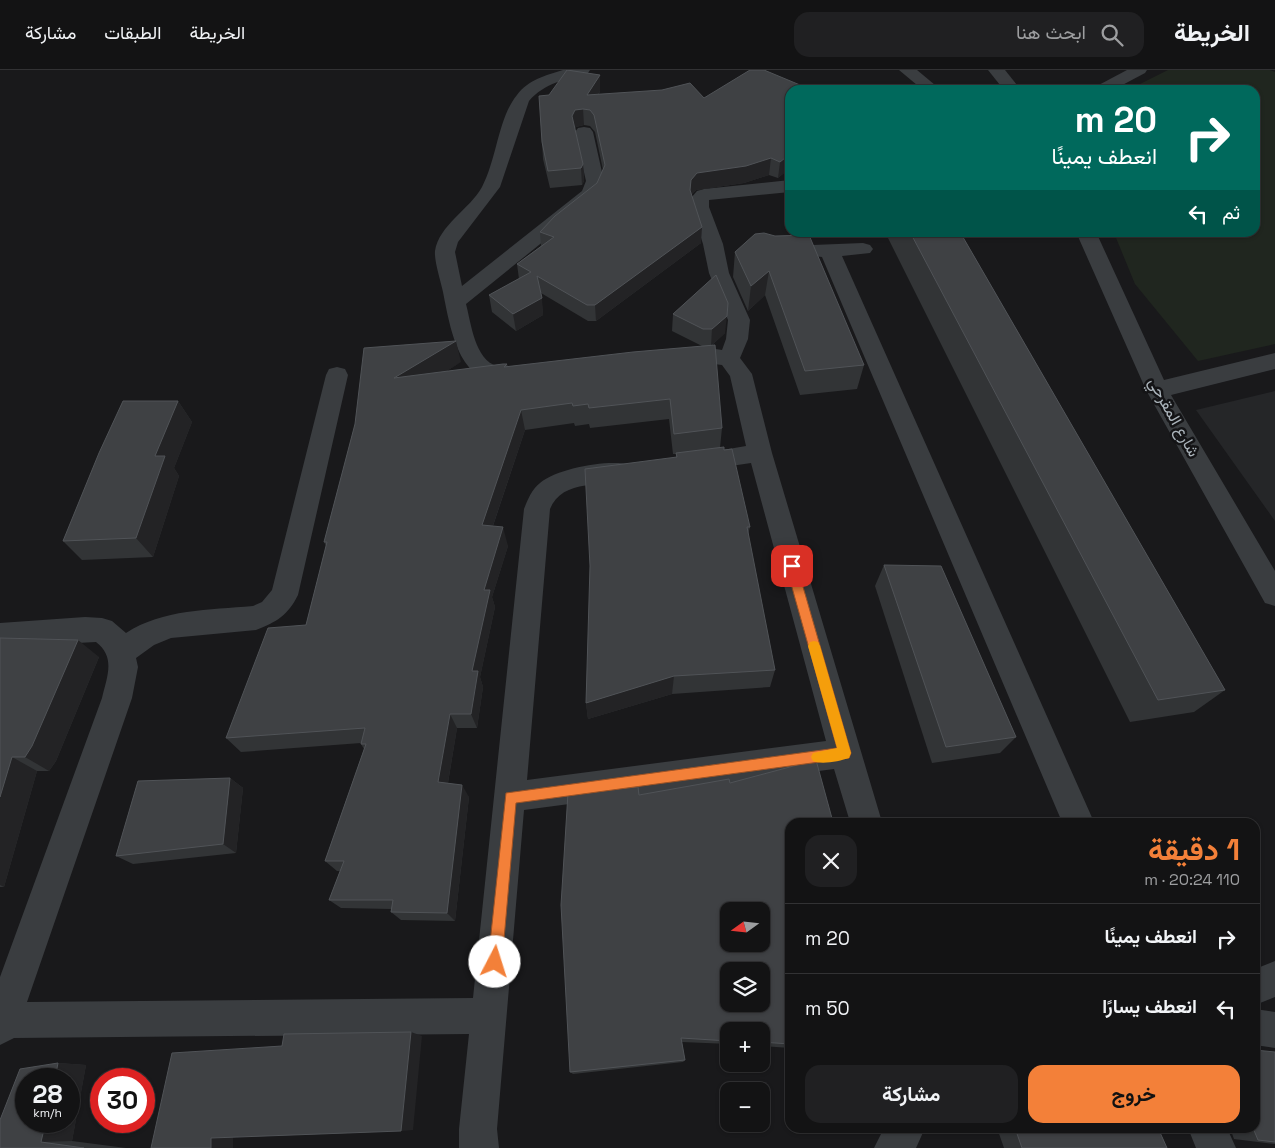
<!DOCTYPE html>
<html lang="ar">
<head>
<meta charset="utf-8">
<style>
  body { margin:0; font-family:"Space Grotesk",Vazirmatn,sans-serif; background:#202022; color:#f1f3f6; direction:rtl; height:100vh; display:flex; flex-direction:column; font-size:19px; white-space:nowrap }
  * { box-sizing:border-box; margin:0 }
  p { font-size:16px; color:#9d9ea0 }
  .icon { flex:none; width:28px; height:28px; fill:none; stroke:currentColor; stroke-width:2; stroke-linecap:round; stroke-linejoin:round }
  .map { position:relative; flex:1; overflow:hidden; direction:ltr }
  .drawer { position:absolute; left:785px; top:748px; width:475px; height:315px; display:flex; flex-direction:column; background:#131314; border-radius:15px; box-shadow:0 1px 4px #0004,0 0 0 1px #323234; direction:rtl }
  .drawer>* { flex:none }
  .guide { position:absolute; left:785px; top:15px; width:475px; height:152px; border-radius:15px; box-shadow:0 1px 4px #0004,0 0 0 1px #323234; direction:rtl; background:#00695c; color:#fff; overflow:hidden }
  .needle { width:32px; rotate:255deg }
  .buttons { position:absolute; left:720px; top:832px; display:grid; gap:10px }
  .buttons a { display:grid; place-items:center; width:50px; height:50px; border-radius:10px; background:#131314; box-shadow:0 1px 4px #0004,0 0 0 1px #323234; font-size:25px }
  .speed { position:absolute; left:15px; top:998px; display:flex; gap:10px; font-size:25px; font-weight:700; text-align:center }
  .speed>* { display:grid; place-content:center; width:65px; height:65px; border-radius:50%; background:#131314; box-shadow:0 1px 4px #0004,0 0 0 1px #323234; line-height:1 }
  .speed small { font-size:12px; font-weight:400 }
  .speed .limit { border:8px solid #d22; background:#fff; color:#111 }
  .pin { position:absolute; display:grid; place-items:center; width:42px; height:42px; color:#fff; margin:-21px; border-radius:10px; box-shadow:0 2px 8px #0006 }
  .me { position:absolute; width:55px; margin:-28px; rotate:5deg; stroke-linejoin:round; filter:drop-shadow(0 0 4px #0008) }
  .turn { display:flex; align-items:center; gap:18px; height:105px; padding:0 20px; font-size:22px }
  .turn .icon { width:65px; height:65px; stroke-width:2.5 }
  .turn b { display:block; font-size:35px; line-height:42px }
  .then { display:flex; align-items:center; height:48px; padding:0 20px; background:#0003; gap:10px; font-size:19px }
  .round { display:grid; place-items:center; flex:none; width:52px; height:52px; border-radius:15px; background:#202022 }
  .overview { display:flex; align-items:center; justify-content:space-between; height:85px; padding:0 20px }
  h1 { font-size:30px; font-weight:700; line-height:38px; color:#f38039 }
  .action { display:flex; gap:10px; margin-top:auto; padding:10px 20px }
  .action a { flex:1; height:58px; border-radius:15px; background:#f38039; color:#111; font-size:20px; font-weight:700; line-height:58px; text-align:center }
  .action a+a { background:#202022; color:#f1f3f6 }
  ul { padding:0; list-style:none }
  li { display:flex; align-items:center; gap:15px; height:70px; padding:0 20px; border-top:1px solid #323234 }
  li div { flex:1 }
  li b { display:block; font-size:19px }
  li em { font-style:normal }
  header { display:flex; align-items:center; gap:30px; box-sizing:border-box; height:70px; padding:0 25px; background:#131314; border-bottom:1px solid #323234 }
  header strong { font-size:24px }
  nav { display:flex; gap:28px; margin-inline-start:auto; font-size:18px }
  .search { width:350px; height:45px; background:#202022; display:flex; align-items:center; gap:12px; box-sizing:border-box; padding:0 18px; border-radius:15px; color:#9d9ea0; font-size:19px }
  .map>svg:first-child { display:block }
  .built { fill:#252628 }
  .green { fill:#20261f }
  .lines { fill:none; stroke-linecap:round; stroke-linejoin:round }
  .minor { fill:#3a3d40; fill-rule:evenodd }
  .wall { fill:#323436 }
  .shaded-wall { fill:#232325 }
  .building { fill:#3f4144; stroke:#505357; fill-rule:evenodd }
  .route { fill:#f38039; stroke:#9e5325 }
  .slow { fill:#f59e0b }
  .labels { text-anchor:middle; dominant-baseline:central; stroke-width:5; stroke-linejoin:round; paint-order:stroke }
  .street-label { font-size:16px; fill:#abb4bb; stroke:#141416 }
</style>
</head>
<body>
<header>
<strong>الخريطة</strong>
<div class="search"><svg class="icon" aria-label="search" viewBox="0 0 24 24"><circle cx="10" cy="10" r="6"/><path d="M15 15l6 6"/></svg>ابحث هنا</div>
<nav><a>الخريطة</a><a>الطبقات</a><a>مشاركة</a></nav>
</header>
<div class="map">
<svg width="1275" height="1078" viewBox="0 0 1275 1078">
  <rect width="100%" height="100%" fill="#19191b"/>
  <polygon class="built" points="1275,321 1275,451 1196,340"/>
  <polygon class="green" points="1168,0 1270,0 1275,2 1275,274 1198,291 1135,214 1114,163 1255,162 1255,20 1128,20"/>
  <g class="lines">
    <g class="minor">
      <path d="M563 0H590L588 3C567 9 544 13 529 31L500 117 458 172 455 182 462 216 582 121 586 111 575 62 578 58 584 57 590 58 593 62 604 111 597 128 466 234C471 253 475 290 497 296 506 299 515 296 524 298L527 304 524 310C462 327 452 268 443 222 441 212 434 191 435 181 439 155 470 139 482 117 497 89 498 48 517 25 528 10 546 5 563 0Z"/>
      <polygon points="899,0 917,0 941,20 923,20"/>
      <polygon points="988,0 1005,0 1021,20 1004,20"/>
      <polygon points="1127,0 1147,0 1145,3 1113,20 1093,20 1095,17"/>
      <path d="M790 110V122L709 130V137L723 174 729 203 750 250 748 269 740 288 752 304 772 383 882 752H850L834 699 524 740 497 1059 499 1078H459V1059L469 964 14 968 0 975V907L102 628C107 607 116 587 96 572L0 577V553L85 547 102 548 112 551 126 563C163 539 209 540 253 536L262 532 272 520 326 305 329 299 337 297 345 299 348 305 298 525C288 545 277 552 256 560L171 568 154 575 136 588 138 597 132 628 27 932 473 928 524 439C528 429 532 419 540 413 558 398 610 389 631 395L634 402 631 409C605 417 562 408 550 439L527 710 826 671 751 393 697 401 688 398 685 392 688 386 746 376 730 306 722 295C704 292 687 298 671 293L668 288 671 283C688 278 705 277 722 280L726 269 728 250 709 203 703 174 691 137V128L697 121 704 119Z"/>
      <polygon points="1076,162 1096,162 1164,310 1275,283 1275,299 1171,325 1275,501 1275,536 1265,533 1146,320"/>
      <polygon points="863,173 870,175 873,179 870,183 842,186 1094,752 1062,752 822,187 806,185 803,181 806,177 813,175"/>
      <polygon points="1275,891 1275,927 1255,935 1255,899"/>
      <polygon points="1255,939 1275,942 1275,978 1255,975"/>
      <polygon points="884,1058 925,1058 916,1078 874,1078"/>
      <polygon points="1188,1058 1227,1058 1236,1078 1196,1078"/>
    </g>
  </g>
  <g class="wall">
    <polygon points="600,5 600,21 599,24 704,28 790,98 778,108 769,105 744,113 696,120 691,125 701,173 596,251 588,251 541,223 543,245 516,261 492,242 489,225 519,209 517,194 541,176 540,162 597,113 603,100 595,62 590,56 584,55 576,57 575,59 583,94 584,111 582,115 550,118 543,89 542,72 549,25"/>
    <polygon points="885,162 960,162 1225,620 1194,642 1130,652"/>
    <polygon points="775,166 864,295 857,319 800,325 765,225 748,241 733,207 735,182"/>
    <polygon points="673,244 725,263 711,276 722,358 720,378 724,380 750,457 748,465 775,600 770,617 672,624 588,649 586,633 676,387 676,384 673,384 669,349 590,358 589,354 575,356 574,353 525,360 493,456 508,476 492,527 495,537 480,607 483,617 477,658 457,658 448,713 469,727 455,851 401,850 391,842 391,839 341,838 329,830 340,801 337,801 325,791 364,679 361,674 361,673 241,682 226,668 306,555 326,476 324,472 355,354 461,292 445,302 507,294 508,297 709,276 702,276 672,261"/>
    <polygon points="178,331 192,352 174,398 179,406 153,487 82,490 63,471"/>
    <polygon points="884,495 1016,667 1000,683 932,693 875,516"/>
    <polygon points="0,568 99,587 56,691 49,701 37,701 4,817 0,817"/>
    <polygon points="230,708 243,718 236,783 133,794 116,786"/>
    <polygon points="730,713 790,752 790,978 761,976 761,961 729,961 729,974 682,972 685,990 683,992 573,1004 570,1002 639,725"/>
    <polygon points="1275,982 1275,1074 1234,1069 1230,1058 1255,1058"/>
    <polygon points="58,993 86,995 72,1071 126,1078 0,1078"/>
    <polygon points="997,1058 1158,1058 1167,1078 1004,1078"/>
  </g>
  <g class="shaded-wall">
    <polygon points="600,5 600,21 589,40 587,25"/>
    <polygon points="583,39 584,55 576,57 573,62 572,46 575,40"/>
    <polygon points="790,84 790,98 778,108 780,92"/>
    <polygon points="771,88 769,105 744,113 696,120 690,127 691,110 697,103"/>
    <polygon points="583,94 584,111 582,115 581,98"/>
    <polygon points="702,157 701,173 596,251 595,235"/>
    <polygon points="769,201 765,225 748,241 751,216"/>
    <polygon points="542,228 543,245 516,261 513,244"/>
    <polygon points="727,246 725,263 711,276 712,259"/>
    <polygon points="456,271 461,292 401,329 394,308"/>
    <polygon points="178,331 192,352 174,398 179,406 153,487 136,468 155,386"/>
    <polygon points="521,340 525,360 487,473 482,455"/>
    <polygon points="503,457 508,476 492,527 495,537 480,607 483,617 477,658 471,644 472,601 484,520"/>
    <polygon points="78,570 99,587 56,691 49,701 25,687"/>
    <polygon points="674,606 672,624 588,649 586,633"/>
    <polygon points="450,644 457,658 446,724 438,712"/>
    <polygon points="12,687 37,701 4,817 0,815 0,727"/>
    <polygon points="230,708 243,718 236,783 223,774"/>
    <polygon points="462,715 469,727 455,851 447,843"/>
    <polygon points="411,962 422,966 413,1060 401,1061"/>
    <polygon points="58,993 86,995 72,1071 41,1072 46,1051 69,1051 69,1009 55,1009"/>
    <polygon points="233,1067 233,1078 211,1078 211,1068"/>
  </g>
  <g class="building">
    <polygon points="567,0 600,5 587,25 662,20 690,13 704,28 750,0 764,0 812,20 790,20 790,84 780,92 771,88 746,96 697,103 691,110 690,120 702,157 595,235 587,235 537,206 542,228 513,244 489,225 531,202 517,194 554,167 540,162 555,146 597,113 605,95 594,45 590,40 583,39 575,40 572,46 583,94 581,98 548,101 542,72 539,26 549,25"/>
    <polygon points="910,162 960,162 1225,620 1158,630"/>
    <polygon points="764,163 775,166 809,165 864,295 805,301 769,201 751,216 735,182 755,164"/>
    <polygon points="716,205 728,233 727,246 712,259 703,259 673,244"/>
    <polygon points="456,271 394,308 503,294 507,294 504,297 633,282 715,275 722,358 674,364 670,329 589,338 588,334 573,336 572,333 521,340 482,455 503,457 484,520 490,520 472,601 478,601 471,644 450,644 438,712 462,715 447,843 391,842 393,830 329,830 344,791 325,791 366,674 361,674 365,658 226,668 268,558 306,555 327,472 324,472 355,354 364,278"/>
    <polygon points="123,331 178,331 155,386 165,386 136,468 63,471 99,383"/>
    <polygon points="724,377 724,380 732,379 750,457 747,457 775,600 674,606 586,633 590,496 585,399 677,387 676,383"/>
    <polygon points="884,495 941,496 1016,667 946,677"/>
    <polygon points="0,568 78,570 32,676 25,687 12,687 0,727"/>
    <path d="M816 690 833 752H790V974L761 972V961H729V971L681 968 685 990 570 1002 561 835 568 723 638 717 639 725 729 709 730 713ZM729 841H761V874H729ZM729 901H761V934H729Z"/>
    <polygon points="230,708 223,774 116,786 138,711"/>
    <polygon points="411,962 401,1061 211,1068 211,1078 151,1078 172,983 282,976 284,964"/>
    <polygon points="1255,980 1275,982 1275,1072 1258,1070 1253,1058 1255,1058"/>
    <polygon points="58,993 55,1009 26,1009 26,1051 46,1051 41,1072 84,1078 0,1078 0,1050 20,999"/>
    <polygon points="1015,1058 1158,1058 1167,1078 1022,1078"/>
  </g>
  <polygon class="route" points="792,491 797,496 851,683 849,688 516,733 502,892 500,897 495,899 490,897 488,892 506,723 837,678 786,496"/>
  <path class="slow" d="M814 571 818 572 820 576 851 683 849 688C840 691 822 695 813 691L811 687 813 683 837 678 808 576 810 572Z"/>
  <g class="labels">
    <g class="street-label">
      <text transform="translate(1174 347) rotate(61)">شارع المقرحي</text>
    </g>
  </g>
</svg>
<div class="buttons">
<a><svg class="needle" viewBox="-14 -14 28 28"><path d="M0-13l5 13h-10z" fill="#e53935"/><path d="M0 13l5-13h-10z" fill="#9d9ea0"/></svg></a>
<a><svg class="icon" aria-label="layers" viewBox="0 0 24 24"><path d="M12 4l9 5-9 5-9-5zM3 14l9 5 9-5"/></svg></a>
<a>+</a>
<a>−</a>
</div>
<div class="speed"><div>28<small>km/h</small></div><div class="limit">30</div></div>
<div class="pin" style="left:792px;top:496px;background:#d93025"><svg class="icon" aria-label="arrive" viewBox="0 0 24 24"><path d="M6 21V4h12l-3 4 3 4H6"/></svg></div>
<svg class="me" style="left:495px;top:892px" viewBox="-20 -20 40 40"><circle r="19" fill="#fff"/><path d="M0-13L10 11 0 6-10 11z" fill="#f38039"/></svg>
<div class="guide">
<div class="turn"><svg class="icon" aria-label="right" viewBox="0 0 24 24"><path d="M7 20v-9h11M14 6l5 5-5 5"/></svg><div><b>20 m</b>انعطف يمينًا</div></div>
<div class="then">ثم<svg class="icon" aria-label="left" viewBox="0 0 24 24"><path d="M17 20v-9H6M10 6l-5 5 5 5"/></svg></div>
</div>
<section class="drawer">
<div class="overview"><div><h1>1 دقيقة</h1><p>110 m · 20:24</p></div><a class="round"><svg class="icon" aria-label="close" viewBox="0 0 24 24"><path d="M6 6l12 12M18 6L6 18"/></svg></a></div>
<ul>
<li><svg class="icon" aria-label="right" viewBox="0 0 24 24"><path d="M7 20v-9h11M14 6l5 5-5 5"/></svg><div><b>انعطف يمينًا</b></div><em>20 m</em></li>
<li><svg class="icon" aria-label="left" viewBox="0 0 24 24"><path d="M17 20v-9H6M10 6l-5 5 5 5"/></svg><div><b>انعطف يسارًا</b></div><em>50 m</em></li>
</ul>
<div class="action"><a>خروج</a><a>مشاركة</a></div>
</section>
</div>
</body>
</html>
